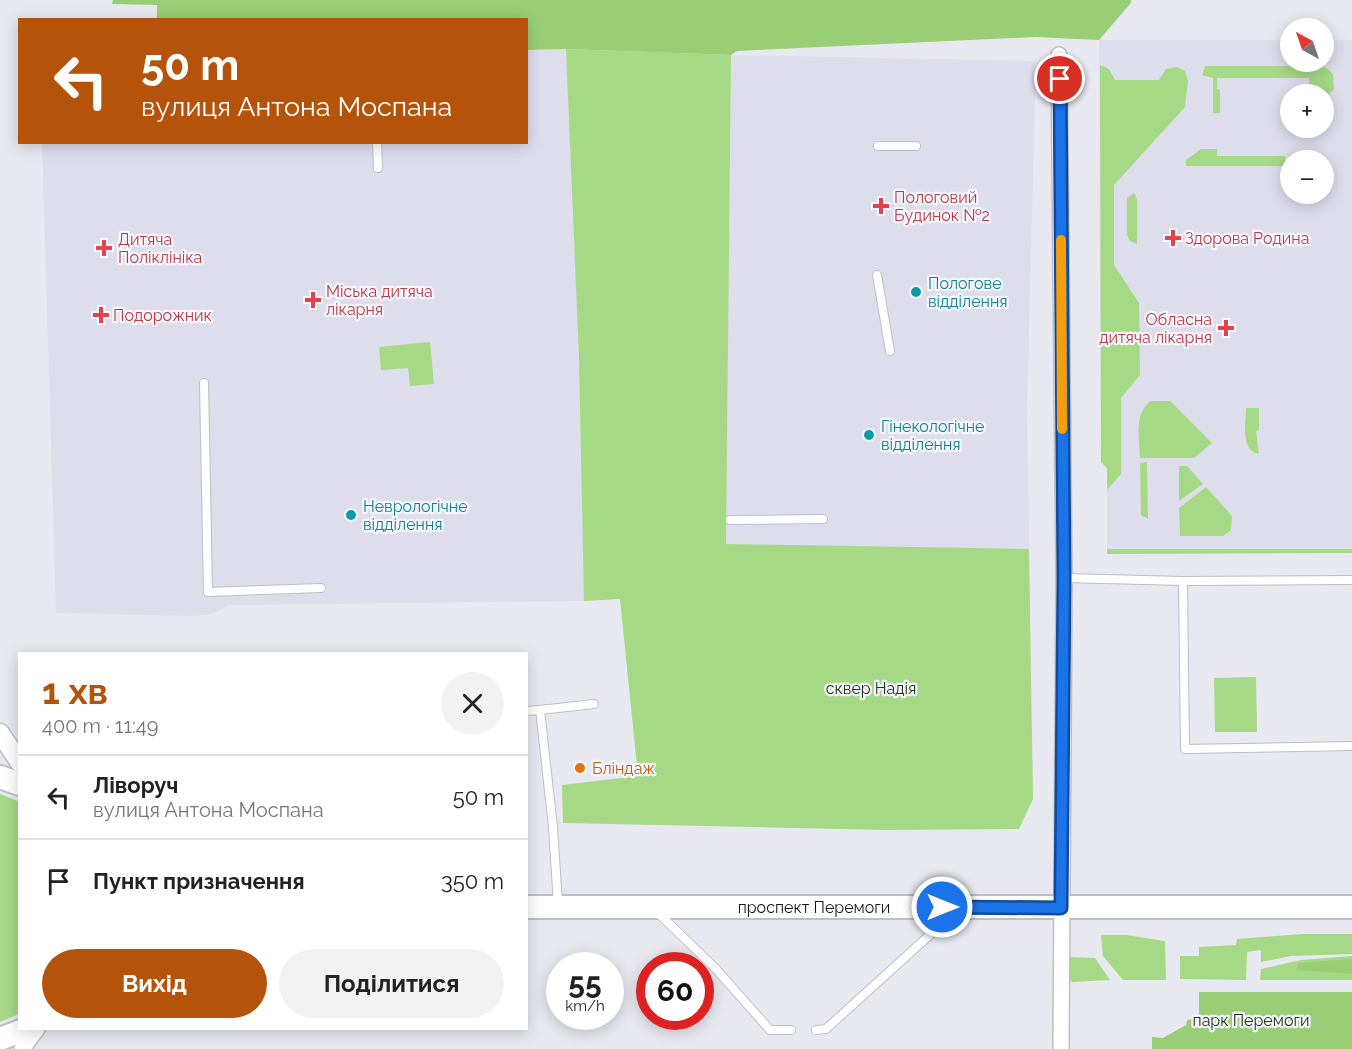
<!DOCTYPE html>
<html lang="uk">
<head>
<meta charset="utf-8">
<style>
  body { margin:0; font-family:Raleway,sans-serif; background:#f2f2f2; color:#222; height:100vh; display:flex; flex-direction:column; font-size:22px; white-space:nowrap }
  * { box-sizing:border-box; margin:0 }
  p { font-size:20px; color:#767676 }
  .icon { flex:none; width:33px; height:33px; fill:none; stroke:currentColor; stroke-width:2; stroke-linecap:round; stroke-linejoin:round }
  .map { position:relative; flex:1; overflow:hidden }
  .side { position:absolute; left:18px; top:652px; width:510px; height:378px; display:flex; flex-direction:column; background:#fff; border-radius:0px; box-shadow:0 3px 15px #0003 }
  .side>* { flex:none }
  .guide { position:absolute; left:18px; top:18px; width:510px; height:126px; border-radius:0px; box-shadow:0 3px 15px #0003; background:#b45309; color:#fff; overflow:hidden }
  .needle { width:39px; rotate:320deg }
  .tools { position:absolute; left:1280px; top:18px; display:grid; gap:12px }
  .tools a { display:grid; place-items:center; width:54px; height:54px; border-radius:50%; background:#fff; box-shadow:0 3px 15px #0003; font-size:30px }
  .speed { position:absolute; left:546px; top:952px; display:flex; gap:12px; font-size:30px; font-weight:700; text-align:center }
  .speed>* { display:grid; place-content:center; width:78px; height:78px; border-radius:50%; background:#fff; box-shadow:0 3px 15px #0003; line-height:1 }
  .speed small { font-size:15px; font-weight:400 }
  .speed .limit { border:9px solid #d22; background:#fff; color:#111 }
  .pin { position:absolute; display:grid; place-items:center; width:51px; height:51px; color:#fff; margin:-26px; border:3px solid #fff; border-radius:50%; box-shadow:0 2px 6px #0007 }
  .me { position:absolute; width:66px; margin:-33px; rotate:90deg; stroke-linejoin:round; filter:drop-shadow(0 0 4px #0008) }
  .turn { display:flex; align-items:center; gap:21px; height:126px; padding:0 24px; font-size:27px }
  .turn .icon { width:78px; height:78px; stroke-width:2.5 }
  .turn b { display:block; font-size:42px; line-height:51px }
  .round { display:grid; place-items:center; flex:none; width:63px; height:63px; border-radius:32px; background:#f2f2f2 }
  .overview { display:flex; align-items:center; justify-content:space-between; height:102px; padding:0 24px }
  h1 { font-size:36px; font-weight:700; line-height:45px; color:#b45309 }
  .primary-button { display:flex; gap:12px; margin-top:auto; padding:12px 24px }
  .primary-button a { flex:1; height:69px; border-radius:36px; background:#b45309; color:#fff; font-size:24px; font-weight:700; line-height:69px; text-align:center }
  .primary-button a+a { background:#f2f2f2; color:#222 }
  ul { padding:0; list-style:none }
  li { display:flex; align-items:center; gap:18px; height:84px; padding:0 24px; border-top:2px solid #e0e0e0 }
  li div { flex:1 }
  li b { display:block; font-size:22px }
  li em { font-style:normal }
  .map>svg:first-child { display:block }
  .built { fill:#ddddec; fill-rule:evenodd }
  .green { fill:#a6d986 }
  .forest { fill:#99ce77 }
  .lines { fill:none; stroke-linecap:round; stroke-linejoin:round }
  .service-casing { stroke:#bebec6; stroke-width:10 }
  .minor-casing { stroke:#bebec6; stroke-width:18 }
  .tertiary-casing { stroke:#bebec6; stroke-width:21 }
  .primary-casing { stroke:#bebec6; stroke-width:26 }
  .service { stroke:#fff; stroke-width:8 }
  .minor { stroke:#fff; stroke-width:15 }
  .tertiary { stroke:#fff; stroke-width:18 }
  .primary { stroke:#fff; stroke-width:22 }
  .route-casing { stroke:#114b97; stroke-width:15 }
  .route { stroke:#1a73e8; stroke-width:10 }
  .slow { stroke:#f59e0b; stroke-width:10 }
  .health-dot { fill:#e0444e; stroke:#f6f6fe; stroke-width:2 }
  .culture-dot { fill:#0f9aa8; stroke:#f6f6fe; stroke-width:2 }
  .food-dot { fill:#e8710a; stroke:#f6f6fe; stroke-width:2 }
  .labels { text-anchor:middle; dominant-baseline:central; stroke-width:4.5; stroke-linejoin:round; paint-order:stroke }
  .health-label { font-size:16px; fill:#be3a42; stroke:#f6f6fe; text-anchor:start }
  .culture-label { font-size:16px; fill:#0d838f; stroke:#f6f6fe; text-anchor:start }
  .park-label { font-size:16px; fill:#223714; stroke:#f6f6fe }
  .food-label { font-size:16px; fill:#c56008; stroke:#f6f6fe; text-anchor:start }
  .street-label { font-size:16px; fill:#18181a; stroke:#f6f6fe }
</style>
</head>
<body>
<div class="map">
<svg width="1352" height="1049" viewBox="0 0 1352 1049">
  <rect width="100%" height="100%" fill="#e8e9f0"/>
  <g class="built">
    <path d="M1099 40H1290V62H1323V40H1352V553L1107 554V468L1101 462ZM1290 94H1323V128H1290ZM1290 160H1323V194H1290Z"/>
    <polygon points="566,49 578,242 584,601 229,605 212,614 194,616 56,613 42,143 526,142 527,50"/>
    <polygon points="731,55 1036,61 1027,408 1029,549 726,545"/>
  </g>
  <g class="green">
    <polygon points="566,49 731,55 726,544 1029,549 1033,799 1019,829 885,830 563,823 562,785 638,776 620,599 584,601 579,358"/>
    <polygon points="1100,65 1109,69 1115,80 1159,80 1166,69 1177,67 1185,71 1188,81 1185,107 1114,185 1114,265 1139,303 1140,375 1121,398 1121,474 1107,490 1107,468 1101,462"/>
    <polygon points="1205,66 1324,66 1333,74 1334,89 1323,100 1323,94 1310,94 1309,78 1217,78 1217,89 1220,90 1220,113 1213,113 1213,78 1202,75"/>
    <polygon points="1201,149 1217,149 1217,156 1285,156 1285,166 1186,166 1186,160"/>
    <polygon points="1134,193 1137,199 1137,244 1130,241 1127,235 1127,198"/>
    <polygon points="430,342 434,384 410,386 408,368 381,370 379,347"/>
    <path d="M1151 401H1170L1212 443 1194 458H1140C1140 441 1133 412 1151 401Z"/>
    <path d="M1246 408H1259V430L1256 431 1259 454C1240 450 1246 423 1246 408Z"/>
    <polygon points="1147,462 1148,519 1141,515 1140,463"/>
    <polygon points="1179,466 1187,466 1203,484 1179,501"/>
    <polygon points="1206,487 1232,516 1231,530 1223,536 1180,536 1179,508"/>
    <polygon points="1107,549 1352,549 1352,553 1107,554"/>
    <polygon points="1256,677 1257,732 1215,732 1214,678"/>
    <polygon points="0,794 20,802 19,1014 0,1022"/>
    <polygon points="1302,934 1352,934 1352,954 1291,956 1261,962 1261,950 1247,952 1246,980 1180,979 1180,956 1199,956 1199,947 1236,945 1237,939"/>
    <polygon points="1101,935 1126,935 1165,941 1166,980 1123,980 1103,956"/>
    <polygon points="1352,956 1352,980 1260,980 1261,969 1301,960"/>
    <polygon points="1068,957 1095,958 1110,980 1072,982 1069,978"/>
  </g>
  <g class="forest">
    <polygon points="113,0 1131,0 1131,3 1099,40 1035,37 737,51 731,55 566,49 527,50 526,20 157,20 157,5 112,4"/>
    <polygon points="1352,959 1352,974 1296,970 1299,963"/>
    <polygon points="1199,992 1352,992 1352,1049 1152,1049 1152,1037 1163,1038 1186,1025 1187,1020 1199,1018"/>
  </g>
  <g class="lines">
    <g class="service-casing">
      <g id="service">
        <polyline points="377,142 378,168"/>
        <polyline points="878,146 916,146"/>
        <polyline points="877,275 890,351"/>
        <polyline points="204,383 208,592 321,588"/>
        <polyline points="730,520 823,519"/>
        <polyline points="1064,578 1183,581 1185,749 1352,746"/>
        <polyline points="1183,581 1352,580"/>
        <polyline points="540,710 594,704"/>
        <polyline points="526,711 540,710 553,827 558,905"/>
        <polyline points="657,912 715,968 770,1030 791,1030"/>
        <polyline points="816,1030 826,1029 955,912"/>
      </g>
    </g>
    <g class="minor-casing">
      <g id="minor">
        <polyline points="1059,55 1064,578 1061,1049"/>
        <polyline points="22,1049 37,1029"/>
      </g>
    </g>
    <g class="tertiary-casing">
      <polyline id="tertiary" points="0,733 20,763"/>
    </g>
    <g class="primary-casing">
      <g id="primary">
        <polyline points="0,777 20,784"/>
        <path id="s1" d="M526 907H1352"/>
        <polyline points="0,1039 26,1029"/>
      </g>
    </g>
    <use href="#service" class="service"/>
    <use href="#minor" class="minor"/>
    <use href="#tertiary" class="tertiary"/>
    <use href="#primary" class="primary"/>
  </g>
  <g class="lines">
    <g class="route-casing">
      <polyline id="route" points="942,907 1061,908 1064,578 1060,79"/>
    </g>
    <use href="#route" class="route"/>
    <polyline class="slow" points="1061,240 1062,429"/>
  </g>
  <g class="health-dot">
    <path d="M878 197h6v6h6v6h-6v6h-6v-6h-6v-6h6z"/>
    <path d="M1170 229h6v6h6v6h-6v6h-6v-6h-6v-6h6z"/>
    <path d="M101 239h6v6h6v6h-6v6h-6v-6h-6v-6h6z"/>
    <path d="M310 291h6v6h6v6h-6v6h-6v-6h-6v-6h6z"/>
    <path d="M98 306h6v6h6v6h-6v6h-6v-6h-6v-6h6z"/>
    <path d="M1223 319h6v6h6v6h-6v6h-6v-6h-6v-6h6z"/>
  </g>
  <g class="culture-dot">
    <circle cx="916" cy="292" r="6"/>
    <circle cx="869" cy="435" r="6"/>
    <circle cx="351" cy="515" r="6"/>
  </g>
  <circle class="food-dot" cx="580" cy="768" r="6"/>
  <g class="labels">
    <g class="health-label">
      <text x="894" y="197">Пологовий<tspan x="894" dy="18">Будинок №2</tspan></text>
      <text x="1185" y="238">Здорова Родина</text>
      <text x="118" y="239">Дитяча<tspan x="118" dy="18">Поліклініка</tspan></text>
      <text x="326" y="291">Міська дитяча<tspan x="326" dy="18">лікарня</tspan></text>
      <text x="113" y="315">Подорожник</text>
      <text x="1212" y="319" text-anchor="end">Обласна<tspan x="1212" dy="18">дитяча лікарня</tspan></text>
    </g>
    <g class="culture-label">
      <text x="928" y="283">Пологове<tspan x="928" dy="18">відділення</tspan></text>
      <text x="881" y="426">Гінекологічне<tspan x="881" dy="18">відділення</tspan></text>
      <text x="363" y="506">Неврологічне<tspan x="363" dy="18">відділення</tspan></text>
    </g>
    <g class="park-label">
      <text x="871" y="688">сквер Надія</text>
      <text x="1251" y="1020">парк Перемоги</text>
    </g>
    <g class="food-label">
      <text x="592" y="768">Бліндаж</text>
    </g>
    <g class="street-label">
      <text stroke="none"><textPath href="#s1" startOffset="288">проспект Перемоги</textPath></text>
    </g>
  </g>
</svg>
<div class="tools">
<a><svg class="needle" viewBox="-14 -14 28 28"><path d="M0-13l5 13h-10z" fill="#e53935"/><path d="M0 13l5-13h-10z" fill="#767676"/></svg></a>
<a>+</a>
<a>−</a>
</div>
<div class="speed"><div>55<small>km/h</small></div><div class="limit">60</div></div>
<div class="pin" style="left:1060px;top:79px;background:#d93025"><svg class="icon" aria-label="arrive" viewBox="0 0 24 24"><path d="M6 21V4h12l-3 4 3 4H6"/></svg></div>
<svg class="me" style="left:942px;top:907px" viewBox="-20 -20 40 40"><circle r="17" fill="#1a73e8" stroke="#fff" stroke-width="3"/><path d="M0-11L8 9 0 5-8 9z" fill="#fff"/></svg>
<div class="guide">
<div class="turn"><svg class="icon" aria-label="left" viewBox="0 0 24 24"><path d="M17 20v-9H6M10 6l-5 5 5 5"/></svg><div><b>50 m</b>вулиця Антона Моспана</div></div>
</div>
<section class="side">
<div class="overview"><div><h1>1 хв</h1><p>400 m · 11:49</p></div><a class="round"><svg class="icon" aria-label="close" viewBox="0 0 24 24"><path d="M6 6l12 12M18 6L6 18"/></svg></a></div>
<ul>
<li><svg class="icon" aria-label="left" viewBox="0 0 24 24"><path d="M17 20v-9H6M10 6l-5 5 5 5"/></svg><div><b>Ліворуч</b><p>вулиця Антона Моспана</p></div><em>50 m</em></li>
<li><svg class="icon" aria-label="arrive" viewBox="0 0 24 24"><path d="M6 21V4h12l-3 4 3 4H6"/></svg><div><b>Пункт призначення</b></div><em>350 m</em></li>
</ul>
<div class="primary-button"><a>Вихід</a><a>Поділитися</a></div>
</section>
</div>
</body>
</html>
